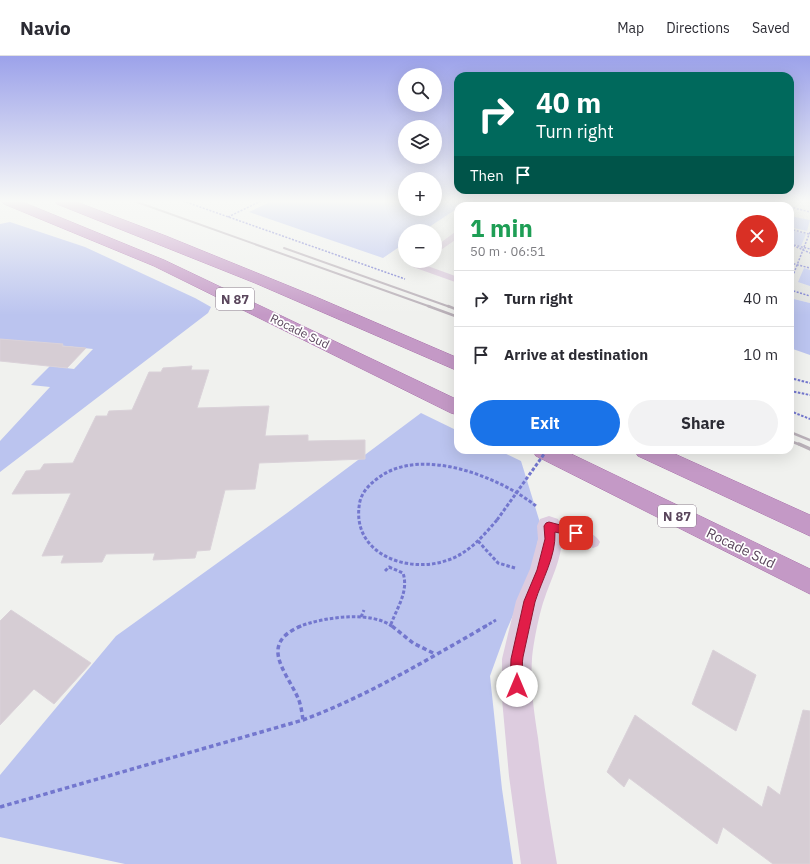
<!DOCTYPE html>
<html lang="en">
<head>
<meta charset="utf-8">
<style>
  body { margin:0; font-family:"IBM Plex Sans",sans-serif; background:#f2f2f3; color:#2b2b33; height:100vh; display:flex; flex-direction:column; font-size:15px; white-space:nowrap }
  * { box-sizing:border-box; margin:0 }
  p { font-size:13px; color:#7c7c81 }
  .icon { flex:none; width:22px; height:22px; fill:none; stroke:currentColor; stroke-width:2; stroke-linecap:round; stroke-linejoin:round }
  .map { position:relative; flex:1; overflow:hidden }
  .side { position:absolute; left:454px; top:146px; width:340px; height:252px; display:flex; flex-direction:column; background:#fff; border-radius:12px; box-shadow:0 4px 16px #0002 }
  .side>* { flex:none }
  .top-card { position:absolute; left:454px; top:16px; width:340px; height:122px; border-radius:12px; box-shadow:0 4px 16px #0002; background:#00695c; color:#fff; overflow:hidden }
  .controls { position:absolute; left:398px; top:12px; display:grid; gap:8px }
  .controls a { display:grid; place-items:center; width:44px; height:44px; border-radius:50%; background:#fff; box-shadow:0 4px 16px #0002; font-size:20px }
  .pin { position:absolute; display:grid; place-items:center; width:34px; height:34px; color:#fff; margin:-17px; border-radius:8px; box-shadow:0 2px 6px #0006 }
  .me { position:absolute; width:44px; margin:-22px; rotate:0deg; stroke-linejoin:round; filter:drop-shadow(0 0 3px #0008) }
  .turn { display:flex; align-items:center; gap:14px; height:84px; padding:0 16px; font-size:18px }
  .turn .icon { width:52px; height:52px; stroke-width:2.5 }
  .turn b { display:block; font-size:28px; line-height:34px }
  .then { display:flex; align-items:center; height:38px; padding:0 16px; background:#0003; gap:8px; font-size:15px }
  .round { display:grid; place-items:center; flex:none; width:42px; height:42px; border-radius:21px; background:#f2f2f3 }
  .summary { display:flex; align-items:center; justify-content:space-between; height:68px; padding:0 16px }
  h1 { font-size:24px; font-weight:700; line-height:30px; color:#1e9e55 }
  .cta { display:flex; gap:8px; margin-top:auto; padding:8px 16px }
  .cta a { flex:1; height:46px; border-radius:24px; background:#1a73e8; color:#fff; font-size:16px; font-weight:700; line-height:46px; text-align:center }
  .cta a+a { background:#f2f2f3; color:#2b2b33 }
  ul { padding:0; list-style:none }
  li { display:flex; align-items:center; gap:12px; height:56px; padding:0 16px; border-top:1px solid #e1e1e2 }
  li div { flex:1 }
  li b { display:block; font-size:15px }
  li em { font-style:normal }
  header { display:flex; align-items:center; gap:24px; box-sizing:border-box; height:56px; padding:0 20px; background:#fff; border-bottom:1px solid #e1e1e2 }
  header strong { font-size:19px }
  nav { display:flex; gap:22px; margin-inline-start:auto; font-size:14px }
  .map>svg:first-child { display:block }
  .education { fill:#e1e2e0 }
  .green { fill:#bbc4ef }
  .building { fill:#d6cdd4; stroke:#dad2d9 }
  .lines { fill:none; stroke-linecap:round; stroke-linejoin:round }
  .trunk-casing { stroke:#a870aa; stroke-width:1 }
  .path-far3 { stroke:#7377ce; stroke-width:1.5; stroke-dasharray:2 1.5; stroke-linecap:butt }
  .path-far2 { stroke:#7377ce; stroke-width:2; stroke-dasharray:2.5 1.5; stroke-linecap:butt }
  .path-far1 { stroke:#7377ce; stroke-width:3; stroke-dasharray:3.5 2; stroke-linecap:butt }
  .path { stroke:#7377ce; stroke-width:3.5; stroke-dasharray:4.5 3; stroke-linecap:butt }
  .service { fill:#ddccdf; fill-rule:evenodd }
  .minor { fill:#ddccdf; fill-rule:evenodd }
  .trunk { fill:#c499c6; fill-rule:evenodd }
  .rail-far2 { stroke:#b9b0b8; stroke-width:2 }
  .rail-far1 { stroke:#b9b0b8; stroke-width:2.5 }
  .rail { stroke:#b9b0b8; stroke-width:3.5 }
  .path-bridge { stroke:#7377ce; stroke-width:3; stroke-dasharray:3.5 2; stroke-linecap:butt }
  .route { fill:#e11d48; stroke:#92132f }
  .labels { text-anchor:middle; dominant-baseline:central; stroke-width:3.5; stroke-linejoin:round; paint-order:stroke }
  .far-street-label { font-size:12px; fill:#5a465c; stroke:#fff }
  .shield { fill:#fff; stroke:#8c7e8d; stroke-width:1 }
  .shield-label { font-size:13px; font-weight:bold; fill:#5a465c }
  .street-label { font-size:14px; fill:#5a465c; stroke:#fff }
</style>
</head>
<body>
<header>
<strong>Navio</strong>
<nav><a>Map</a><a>Directions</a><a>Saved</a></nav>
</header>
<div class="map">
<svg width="810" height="808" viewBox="0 0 810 808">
  <rect width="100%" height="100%" fill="#f0f1ee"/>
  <polygon class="education" points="600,145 810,145 810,247 790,242 790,150 595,150"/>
  <g class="green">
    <polygon points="272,145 405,145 405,153 435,153 435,145 468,145 461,150 458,150 458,152 423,175 405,175 405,187 383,202 249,156"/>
    <polygon points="623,145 665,145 661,150 638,150"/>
    <polygon points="790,160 810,164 807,175 790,171"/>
    <polygon points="10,166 85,191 195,242 211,251 208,257 0,416 0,385 50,331 31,329 50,310 74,313 93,293 0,283 0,168"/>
    <polygon points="790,174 806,178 801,190 790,187"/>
    <polygon points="804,212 810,214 810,230 798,226"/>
    <polygon points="790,242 810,247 810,299 790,292"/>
    <polygon points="421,357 458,375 458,394 498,394 521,405 541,470 531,518 507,573 490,620 502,733 513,808 125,808 0,781 0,719 116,580 287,457"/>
  </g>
  <g class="building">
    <polygon points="0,283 63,288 62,290 86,292 67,312 0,305"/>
    <polygon points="192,310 191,314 209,314 197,352 269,350 265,380 308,379 308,385 365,384 365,403 259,407 255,433 225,434 210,494 197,495 195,502 153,504 155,497 106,498 102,506 61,507 64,499 42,500 71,437 12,438 26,415 40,414 44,408 73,407 96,360 107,360 109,355 132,354 149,316 161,316 163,312"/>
    <polygon points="11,554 91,607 54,648 34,633 0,669 0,565"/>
    <polygon points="713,594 756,619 736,675 692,648"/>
    <polygon points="803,654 810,655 810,808 773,808 723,771 717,788 629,722 624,731 607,716 635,659 762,751 768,730 780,739"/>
  </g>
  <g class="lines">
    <g class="trunk-casing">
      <g id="trunk">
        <polygon points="2,145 20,145 164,204 458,344 458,359 451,357 154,210 4,148"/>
        <polygon points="55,145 74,145 166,180 316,241 458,302 458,315 255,227 57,148"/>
        <polygon points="533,394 563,394 810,513 810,538 536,400"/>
        <polygon points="635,394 666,394 810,459 810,480 638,400"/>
      </g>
    </g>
    <g class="path-far3">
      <polyline points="183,145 405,223"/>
      <polyline points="765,145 785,150"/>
      <polyline points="607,150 611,145"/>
      <polyline points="790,151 810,156"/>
      <polyline points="228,161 261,145"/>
      <polyline points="790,173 809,178"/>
      <polyline points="790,188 810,197"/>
      <polyline points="794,189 810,193"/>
      <polyline points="790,207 810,212"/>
      <polyline points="790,227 810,176"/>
      <polyline points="790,234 810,240"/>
    </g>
    <g class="path-far2">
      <polyline points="790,322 810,327"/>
      <polyline points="790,335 810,339"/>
      <polyline points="790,355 810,363"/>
    </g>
    <g class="path-far1">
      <path d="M497 464C483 480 469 497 448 504 407 519 349 497 360 445 363 434 372 426 381 420 423 391 500 421 536 450"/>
      <polyline points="478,485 498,507 515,512"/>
      <path d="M385 515 389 511 403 517C409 535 397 552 391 568"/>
      <polyline points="361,561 364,554"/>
      <path d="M298 571C323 561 372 554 393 571"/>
      <polyline points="484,571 496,564"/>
    </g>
    <g class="path">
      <path d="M301 570C258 588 286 615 298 642 301 649 302 657 303 664"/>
      <polyline points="392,570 413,587 435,598"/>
      <path d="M0 751 303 664C369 639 425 605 486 570"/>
    </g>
    <g class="service">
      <polygon points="505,145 513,145 509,150 500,150"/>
      <polygon points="575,145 583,145 579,150 570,150"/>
      <polygon points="455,176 458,176 458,182 435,198 435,191"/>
      <polygon points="416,205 425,205 422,208 458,221 458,227 413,211 412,209"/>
      <path d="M549 464C562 467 594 473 600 486L598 490 593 492 572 482 544 474 542 470 544 466Z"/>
    </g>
    <path class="minor" d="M549 460 558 463C570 489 552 519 544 544 539 558 533 589 532 603 530 630 534 656 538 682 543 724 550 766 557 808H521L509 720 502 643V603L516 545 530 513 538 483 537 470 540 463Z"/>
    <use href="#trunk" class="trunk"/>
    <g class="rail-far2">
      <polyline points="134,145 431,251"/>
      <polyline points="284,192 450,251"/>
    </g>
    <g class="rail-far1">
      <polyline points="428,250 458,261"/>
      <polyline points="448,250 458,254"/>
      <polyline points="790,376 810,384"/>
      <polyline points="790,385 801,389"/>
    </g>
    <polyline class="rail" points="799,388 810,393"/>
    <polyline class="path-bridge" points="497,464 547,394"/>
  </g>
  <linearGradient id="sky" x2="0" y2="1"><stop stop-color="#9ca2ea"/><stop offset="0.56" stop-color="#f8f9f7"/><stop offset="1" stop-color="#f8f9f7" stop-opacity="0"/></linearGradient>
  <rect width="810" height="259" fill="url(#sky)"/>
  <path class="route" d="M549 466 579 474 581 477 579 480 576 481 555 476C556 501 542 523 535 546 531 564 527 583 523 601 521 612 525 624 521 634L517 636 512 634 510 630 511 603 524 545 537 514 545 483 544 470 546 467Z"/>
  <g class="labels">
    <g class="far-street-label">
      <text transform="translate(300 275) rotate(26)">Rocade Sud</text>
    </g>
    <g class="shield">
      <rect x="216" y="232" width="38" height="22" rx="3"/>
      <rect x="658" y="449" width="38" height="22" rx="3"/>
    </g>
    <g class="shield-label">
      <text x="235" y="243">N 87</text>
      <text x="677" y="460">N 87</text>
    </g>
    <g class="street-label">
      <text transform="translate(741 492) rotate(26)">Rocade Sud</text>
    </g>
  </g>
</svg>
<div class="controls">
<a><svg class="icon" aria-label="search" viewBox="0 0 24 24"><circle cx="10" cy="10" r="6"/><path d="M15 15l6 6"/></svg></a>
<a><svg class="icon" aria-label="layers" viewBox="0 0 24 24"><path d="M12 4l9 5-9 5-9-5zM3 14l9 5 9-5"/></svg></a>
<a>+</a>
<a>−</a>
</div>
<div class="pin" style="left:576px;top:477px;background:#d93025"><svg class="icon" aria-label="arrive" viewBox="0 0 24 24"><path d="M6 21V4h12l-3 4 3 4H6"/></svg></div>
<svg class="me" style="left:517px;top:630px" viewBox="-20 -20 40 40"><circle r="19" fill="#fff"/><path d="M0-13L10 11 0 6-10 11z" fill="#e11d48"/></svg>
<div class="top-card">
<div class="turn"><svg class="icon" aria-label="right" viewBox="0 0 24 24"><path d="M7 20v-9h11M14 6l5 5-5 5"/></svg><div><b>40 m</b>Turn right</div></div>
<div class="then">Then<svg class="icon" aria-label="arrive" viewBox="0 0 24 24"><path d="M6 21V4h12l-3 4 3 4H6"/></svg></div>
</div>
<section class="side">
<div class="summary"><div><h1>1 min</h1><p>50 m · 06:51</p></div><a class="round" style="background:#d93025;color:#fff"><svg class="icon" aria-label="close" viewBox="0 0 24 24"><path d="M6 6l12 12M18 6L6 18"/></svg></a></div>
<ul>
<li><svg class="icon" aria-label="right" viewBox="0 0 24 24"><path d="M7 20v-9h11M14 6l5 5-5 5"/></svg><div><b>Turn right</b></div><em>40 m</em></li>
<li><svg class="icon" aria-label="arrive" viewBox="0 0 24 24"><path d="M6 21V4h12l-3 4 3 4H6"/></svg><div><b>Arrive at destination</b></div><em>10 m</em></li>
</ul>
<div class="cta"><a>Exit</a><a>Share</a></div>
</section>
</div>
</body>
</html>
